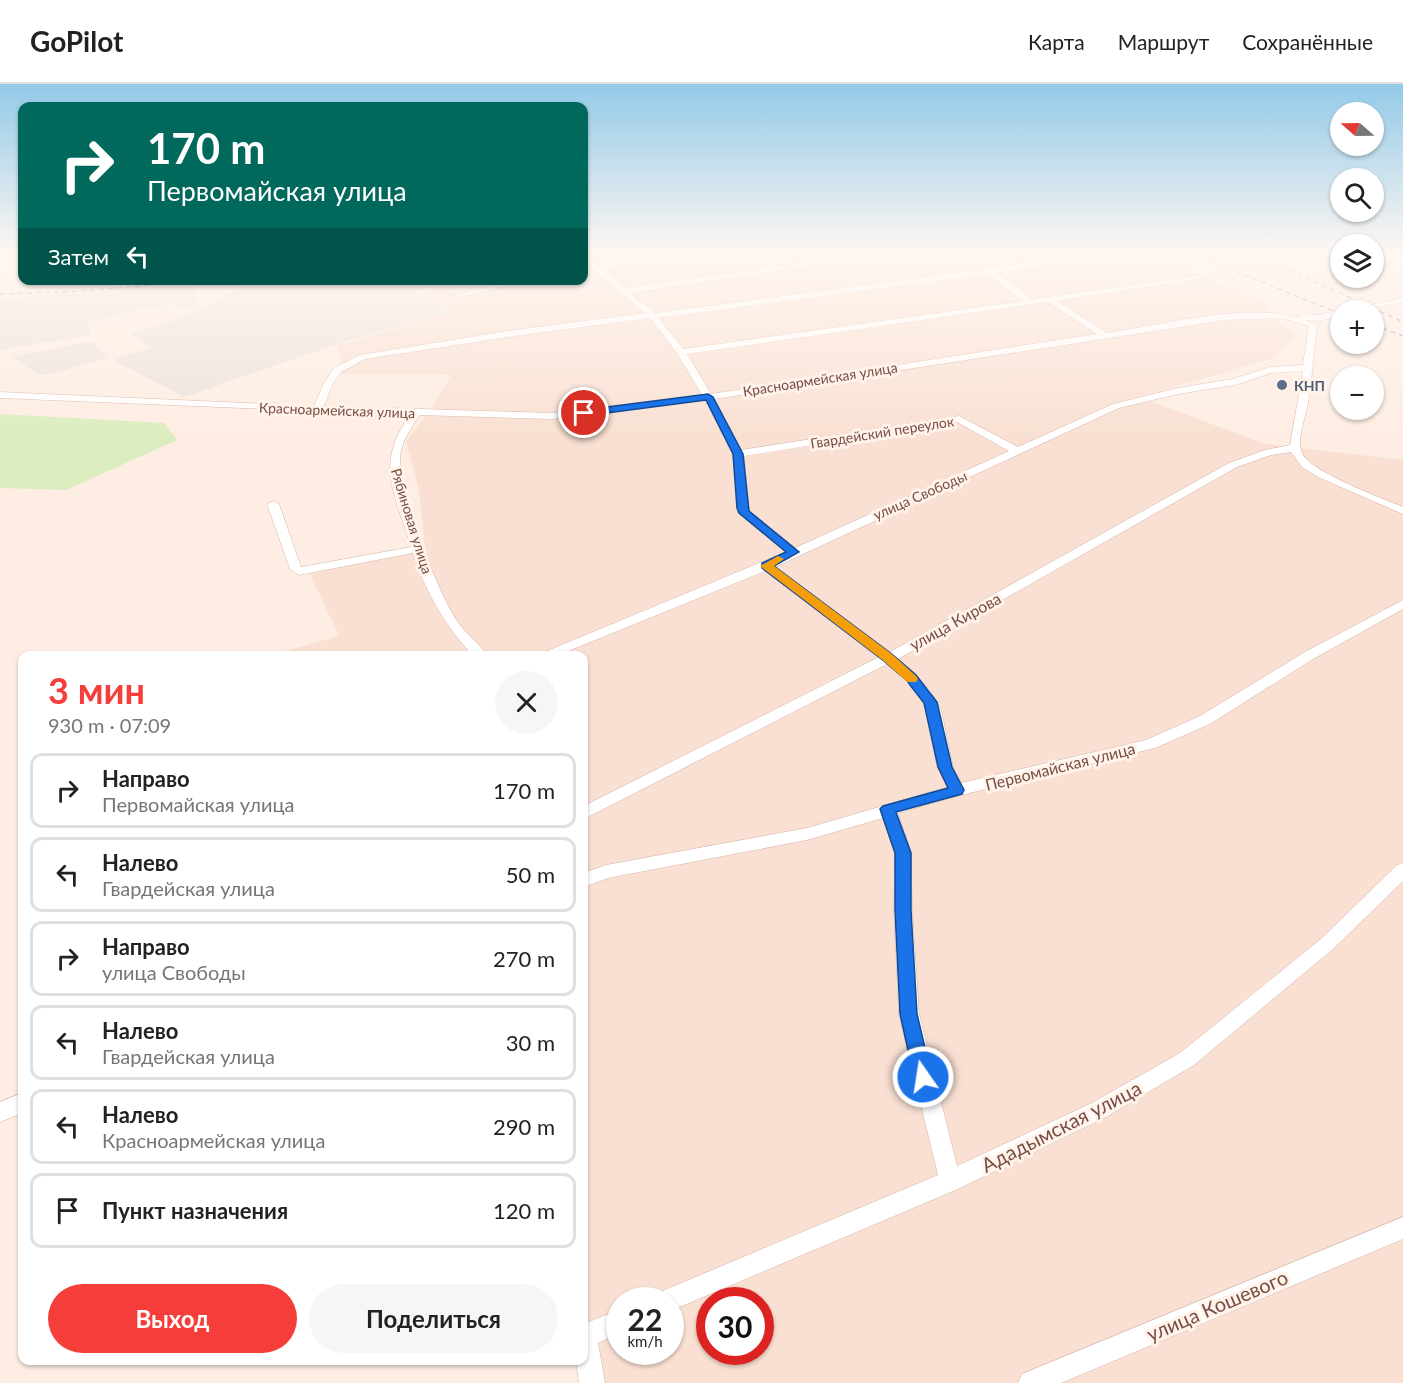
<!DOCTYPE html>
<html lang="ru">
<head>
<meta charset="utf-8">
<style>
  body { margin:0; font-family:Lato,sans-serif; background:#f6f6f6; color:#222; height:100vh; display:flex; flex-direction:column; font-size:22px; white-space:nowrap }
  * { box-sizing:border-box; margin:0 }
  p { font-size:20px; color:#767676 }
  .icon { flex:none; width:33px; height:33px; fill:none; stroke:currentColor; stroke-width:2; stroke-linecap:round; stroke-linejoin:round }
  .map { position:relative; flex:1; overflow:hidden }
  .panel { position:absolute; left:18px; top:567px; width:570px; height:714px; display:flex; flex-direction:column; background:#fff; border-radius:12px; box-shadow:0 2px 4px #0004 }
  .panel>* { flex:none }
  .hud { position:absolute; left:18px; top:18px; width:570px; height:183px; border-radius:12px; box-shadow:0 2px 4px #0004; background:#00695c; color:#fff; overflow:hidden }
  .needle { width:39px; rotate:290deg }
  .tools { position:absolute; left:1330px; top:18px; display:grid; gap:12px }
  .tools a { display:grid; place-items:center; width:54px; height:54px; border-radius:50%; background:#fff; box-shadow:0 2px 4px #0004; font-size:30px }
  .speed { position:absolute; left:606px; top:1203px; display:flex; gap:12px; font-size:30px; font-weight:700; text-align:center }
  .speed>* { display:grid; place-content:center; width:78px; height:78px; border-radius:50%; background:#fff; box-shadow:0 2px 4px #0004; line-height:1 }
  .speed small { font-size:15px; font-weight:400 }
  .speed .limit { border:9px solid #d22; background:#fff; color:#111 }
  .pin { position:absolute; display:grid; place-items:center; width:51px; height:51px; color:#fff; margin:-26px; border:3px solid #fff; border-radius:50%; box-shadow:0 2px 6px #0007 }
  .me { position:absolute; width:66px; margin:-33px; rotate:347deg; stroke-linejoin:round; filter:drop-shadow(0 0 4px #0008) }
  .turn { display:flex; align-items:center; gap:21px; height:126px; padding:0 30px; font-size:27px }
  .turn .icon { width:78px; height:78px; stroke-width:2.5 }
  .turn b { display:block; font-size:42px; line-height:51px }
  .then { display:flex; align-items:center; height:57px; padding:0 30px; background:#0003; gap:12px; font-size:22px }
  .round { display:grid; place-items:center; flex:none; width:63px; height:63px; border-radius:32px; background:#f6f6f6 }
  .head { display:flex; align-items:center; justify-content:space-between; height:102px; padding:0 30px }
  h1 { font-size:36px; font-weight:700; line-height:45px; color:#f53e3a }
  .button { display:flex; gap:12px; margin-top:auto; padding:12px 30px }
  .button a { flex:1; height:69px; border-radius:36px; background:#f53e3a; color:#fff; font-size:24px; font-weight:700; line-height:69px; text-align:center }
  .button a+a { background:#f6f6f6; color:#222 }
  ul { padding:0; list-style:none }
  li { display:flex; align-items:center; gap:18px; height:75px; margin:0 12px 9px; padding:0 18px; border:3px solid #e0e0e0; border-radius:12px }
  li div { flex:1 }
  li b { display:block; font-size:22px }
  li em { font-style:normal }
  header { display:flex; align-items:center; gap:36px; box-sizing:border-box; height:84px; padding:0 30px; background:#fff; border-bottom:2px solid #e0e0e0 }
  header strong { font-size:28px }
  nav { display:flex; gap:33px; margin-inline-start:auto; font-size:21px }
  .map>svg:first-child { display:block }
  .residential { fill:#f9e0d2; fill-rule:evenodd }
  .industrial { fill:#ede2dd }
  .green { fill:#dbedbf }
  .lines { fill:none; stroke-linecap:round; stroke-linejoin:round }
  .minor-casing { stroke:#d3b4a9; stroke-width:1 }
  .minor { fill:#fff; fill-rule:evenodd }
  .rail { stroke:#ad9fc9; stroke-width:1.5; stroke-dasharray:5 4; stroke-linecap:butt }
  .route { fill:#1a73e8; stroke:#114b97; stroke-width:1.5 }
  .slow { fill:#f59e0b }
  .service-dot { fill:#5c6f8a; stroke:#fff3ea; stroke-width:2 }
  .labels { text-anchor:middle; dominant-baseline:central; stroke-width:6; stroke-linejoin:round; paint-order:stroke }
  .far-street-label { font-size:14px; fill:#794d45; stroke:#fff3ea }
  .far-service-label { font-size:14px; font-weight:bold; fill:#4e5e75; stroke:#fff3ea; text-anchor:start }
  .street-label { font-size:16px; fill:#794d45; stroke:#fff3ea }
  .near-street-label { font-size:20px; fill:#794d45; stroke:#fff3ea }
</style>
</head>
<body>
<header>
<strong>GoPilot</strong>
<nav><a>Карта</a><a>Маршрут</a><a>Сохранённые</a></nav>
</header>
<div class="map">
<svg width="1403" height="1299" viewBox="0 0 1403 1299">
  <rect width="100%" height="100%" fill="#feede2"/>
  <path class="residential" d="M584 171H1157L1267 220 1272 234 1296 250 1274 274 1139 313 1265 360 1403 376V1299H584V572H268L339 552 310 490 425 462 419 406 406 357 434 321 451 291 337 290 344 283 337 262 453 229 419 208 454 197 584 196ZM620 1216H670V1268H620ZM710 1216H760V1268H710Z"/>
  <g class="industrial">
    <polygon points="1211,171 1248,171 1301,194 1277,198"/>
    <polygon points="258,196 449,197 416,208 450,229 343,258 184,313 113,276 151,264 129,250 181,234 219,216 239,202"/>
    <polygon points="194,199 199,218 194,221 183,223 171,220 114,231 115,233 87,238 92,251 0,266 0,216 90,207 101,224 92,207"/>
    <polygon points="93,257 107,274 47,291 36,289 12,273"/>
  </g>
  <polygon class="green" points="0,330 165,339 177,356 66,406 0,404"/>
  <g class="lines">
    <g class="minor-casing">
      <g id="minor">
        <path d="M655 171H673L602 185 625 204 859 171H881L630 209 655 229 1090 171H1114L997 189 1032 215 1200 192 1204 194 1057 217 1107 249C1160 241 1249 218 1299 234L1303 230 1319 231 1341 226V232L1319 237 1305 236 1317 241C1314 267 1312 293 1308 319 1306 333 1296 355 1302 369 1310 388 1382 414 1403 423V430L1318 393 1302 383 1291 368 1271 371 1237 383 898 575 930 606 941 626 953 683 961 699 1146 656 1200 632 1303 569 1403 516V525L1313 575 1210 640 1155 664 957 712 898 729 911 769 912 826 919 930 957 1082 1092 1019 1180 969 1321 855 1397 781 1403 779V797L1333 865 1194 981 1106 1033 958 1105 670 1227V1216H656L660 1208 938 1091 899 930 894 826 895 769 883 734 807 756 608 794 584 803V789L606 781 807 744 948 703 937 683 927 626 919 612 887 580 584 735V722L879 573 765 487 556 572H535L786 468 738 429 733 370 705 316 552 335 420 331C410 345 400 359 400 377 400 410 439 514 460 541 468 551 479 560 488 572H473C445 540 426 510 413 469L299 491 290 485 267 420 273 417 279 420 301 483 411 463C395 409 374 381 410 331L0 314V308L314 322 324 299 334 284 360 271 515 246 645 229 584 177V172L598 182ZM989 190 1023 217 683 265 659 234ZM1048 218 1097 250 711 310 687 270ZM650 234 677 269 702 311 552 329 324 322 333 299 341 288 365 275 515 252ZM1281 234 1309 242 1303 281 1270 283 1233 295 1178 304 1113 320 1018 363 959 332 741 366 714 315 1226 236ZM1303 287 1290 361 1265 366 1229 379 890 568 775 483 1119 324 1178 310 1235 301 1271 289ZM957 338 1009 367 795 464 749 427 744 372Z"/>
        <polygon points="1393,171 1400,171 1403,176 1403,183"/>
        <polygon points="513,196 530,196 456,214 452,212"/>
        <polygon points="1403,214 1403,218 1361,226 1347,226"/>
        <polygon points="22,1009 22,1029 0,1038 0,1018"/>
        <polygon points="1403,1133 1403,1155 1061,1299 1018,1299 1022,1290"/>
        <polygon points="620,1225 620,1249 598,1259 605,1299 579,1299 576,1276 584,1276 584,1236 589,1238"/>
      </g>
    </g>
    <use href="#minor" class="minor"/>
    <g class="rail">
      <polyline points="1194,171 1341,230"/>
      <polyline points="1257,171 1403,238"/>
      <polyline points="0,210 83,207 208,196"/>
      <polyline points="1374,241 1403,252"/>
    </g>
  </g>
  <linearGradient id="sky" x2="0" y2="1"><stop stop-color="#93cae8"/><stop offset="0.48" stop-color="#fff7f2"/><stop offset="1" stop-color="#fff7f2" stop-opacity="0"/></linearGradient>
  <rect width="1403" height="353" fill="url(#sky)"/>
  <polygon class="route" points="708,310 713,313 743,370 749,427 799,468 774,482 893,571 916,591 937,618 952,683 964,706 962,710 896,728 911,769 911,826 917,930 932,993 930,999 923,1002 916,999 914,993 900,930 895,826 895,769 880,725 883,722 948,704 938,683 924,619 907,597 884,577 762,484 762,479 786,468 739,429 737,424 733,370 706,316 584,332 580,329 584,326"/>
  <polygon class="slow" points="778,472 784,475 774,482 893,571 916,592 918,595 916,598 907,598 884,577 760,482"/>
  <circle class="service-dot" cx="1282" cy="301" r="6"/>
  <g class="labels">
    <g class="far-street-label">
      <text transform="translate(820 295) rotate(-9)">Красноармейская улица</text>
      <text transform="translate(337 326) rotate(2)">Красноармейская улица</text>
      <text transform="translate(882 348) rotate(-9)">Гвардейский переулок</text>
      <text transform="translate(920 411) rotate(-24)">улица Свободы</text>
      <text transform="translate(412 437) rotate(73)">Рябиновая улица</text>
    </g>
    <g class="far-service-label">
      <text x="1294" y="301">КНП</text>
    </g>
    <g class="street-label">
      <text transform="translate(955 537) rotate(-29)">улица Кирова</text>
      <text transform="translate(1060 682) rotate(-14)">Первомайская улица</text>
    </g>
    <g class="near-street-label">
      <text transform="translate(1061 1042) rotate(-27)">Ададымская улица</text>
      <text transform="translate(1217 1221) rotate(-23)">улица Кошевого</text>
    </g>
  </g>
</svg>
<div class="tools">
<a><svg class="needle" viewBox="-14 -14 28 28"><path d="M0-13l5 13h-10z" fill="#e53935"/><path d="M0 13l5-13h-10z" fill="#767676"/></svg></a>
<a><svg class="icon" aria-label="search" viewBox="0 0 24 24"><circle cx="10" cy="10" r="6"/><path d="M15 15l6 6"/></svg></a>
<a><svg class="icon" aria-label="layers" viewBox="0 0 24 24"><path d="M12 4l9 5-9 5-9-5zM3 14l9 5 9-5"/></svg></a>
<a>+</a>
<a>−</a>
</div>
<div class="speed"><div>22<small>km/h</small></div><div class="limit">30</div></div>
<div class="pin" style="left:584px;top:329px;background:#d93025"><svg class="icon" aria-label="arrive" viewBox="0 0 24 24"><path d="M6 21V4h12l-3 4 3 4H6"/></svg></div>
<svg class="me" style="left:923px;top:993px" viewBox="-20 -20 40 40"><circle r="17" fill="#1a73e8" stroke="#fff" stroke-width="3"/><path d="M0-11L8 9 0 5-8 9z" fill="#fff"/></svg>
<div class="hud">
<div class="turn"><svg class="icon" aria-label="right" viewBox="0 0 24 24"><path d="M7 20v-9h11M14 6l5 5-5 5"/></svg><div><b>170 m</b>Первомайская улица</div></div>
<div class="then">Затем<svg class="icon" aria-label="left" viewBox="0 0 24 24"><path d="M17 20v-9H6M10 6l-5 5 5 5"/></svg></div>
</div>
<section class="panel">
<div class="head"><div><h1>3 мин</h1><p>930 m · 07:09</p></div><a class="round"><svg class="icon" aria-label="close" viewBox="0 0 24 24"><path d="M6 6l12 12M18 6L6 18"/></svg></a></div>
<ul>
<li><svg class="icon" aria-label="right" viewBox="0 0 24 24"><path d="M7 20v-9h11M14 6l5 5-5 5"/></svg><div><b>Направо</b><p>Первомайская улица</p></div><em>170 m</em></li>
<li><svg class="icon" aria-label="left" viewBox="0 0 24 24"><path d="M17 20v-9H6M10 6l-5 5 5 5"/></svg><div><b>Налево</b><p>Гвардейская улица</p></div><em>50 m</em></li>
<li><svg class="icon" aria-label="right" viewBox="0 0 24 24"><path d="M7 20v-9h11M14 6l5 5-5 5"/></svg><div><b>Направо</b><p>улица Свободы</p></div><em>270 m</em></li>
<li><svg class="icon" aria-label="left" viewBox="0 0 24 24"><path d="M17 20v-9H6M10 6l-5 5 5 5"/></svg><div><b>Налево</b><p>Гвардейская улица</p></div><em>30 m</em></li>
<li><svg class="icon" aria-label="left" viewBox="0 0 24 24"><path d="M17 20v-9H6M10 6l-5 5 5 5"/></svg><div><b>Налево</b><p>Красноармейская улица</p></div><em>290 m</em></li>
<li><svg class="icon" aria-label="arrive" viewBox="0 0 24 24"><path d="M6 21V4h12l-3 4 3 4H6"/></svg><div><b>Пункт назначения</b></div><em>120 m</em></li>
</ul>
<div class="button"><a>Выход</a><a>Поделиться</a></div>
</section>
</div>
</body>
</html>
